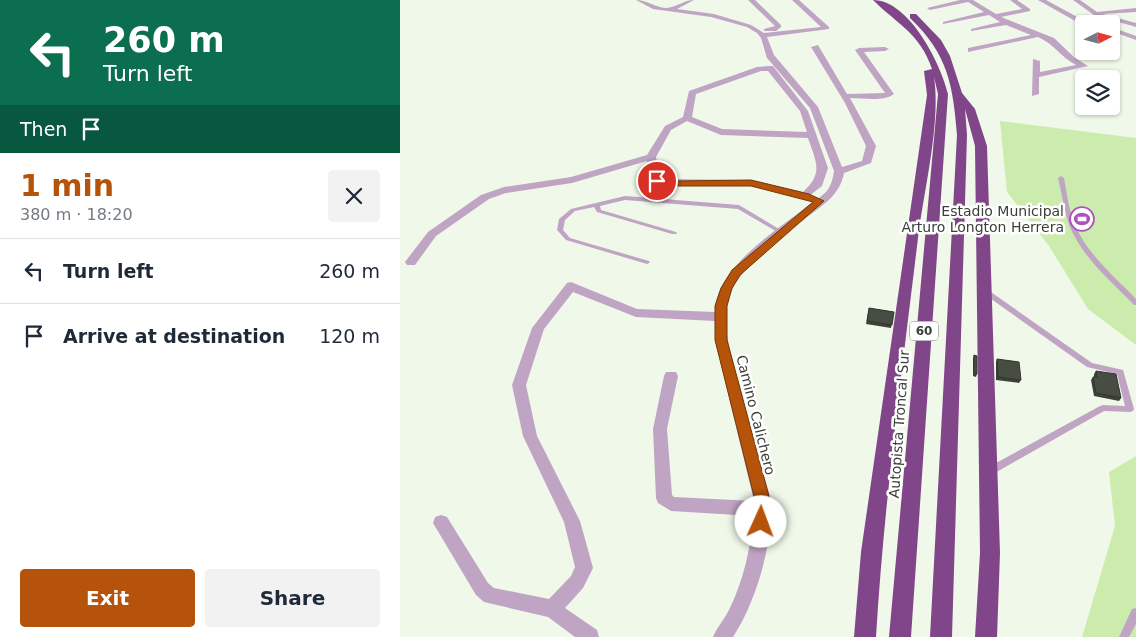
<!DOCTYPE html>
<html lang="en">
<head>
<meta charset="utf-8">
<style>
  body { margin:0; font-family:"DejaVu Sans",sans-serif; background:#f2f2f3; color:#1f2937; height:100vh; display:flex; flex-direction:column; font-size:19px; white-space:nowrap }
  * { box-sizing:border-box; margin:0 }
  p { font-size:16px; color:#747a83 }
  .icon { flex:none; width:28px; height:28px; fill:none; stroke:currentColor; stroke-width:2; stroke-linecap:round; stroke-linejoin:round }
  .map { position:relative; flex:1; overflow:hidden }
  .panel { display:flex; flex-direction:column; background:#fff; width:400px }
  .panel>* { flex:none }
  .guide { background:#0b6e4f; color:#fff; overflow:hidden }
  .needle { width:32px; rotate:84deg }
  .controls { position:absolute; left:675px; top:15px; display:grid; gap:10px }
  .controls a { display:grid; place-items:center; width:45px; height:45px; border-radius:5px; background:#fff; box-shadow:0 1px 4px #0004; font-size:25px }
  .pin { position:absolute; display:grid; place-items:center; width:42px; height:42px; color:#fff; margin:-21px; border:2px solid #fff; border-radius:50%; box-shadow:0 1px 5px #0007 }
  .me { position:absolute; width:55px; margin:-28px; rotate:2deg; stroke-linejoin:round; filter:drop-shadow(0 0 4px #0008) }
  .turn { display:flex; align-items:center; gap:18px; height:105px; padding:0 20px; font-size:22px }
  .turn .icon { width:65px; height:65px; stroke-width:2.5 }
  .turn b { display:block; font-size:35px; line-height:42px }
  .then { display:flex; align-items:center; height:48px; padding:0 20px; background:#0003; gap:10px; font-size:19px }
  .round { display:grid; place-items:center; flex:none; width:52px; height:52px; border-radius:5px; background:#f2f2f3 }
  .headline { display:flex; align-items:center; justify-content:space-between; height:85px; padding:0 20px }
  h1 { font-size:30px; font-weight:700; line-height:38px; color:#b45309 }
  .button { display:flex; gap:10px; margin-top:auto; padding:10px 20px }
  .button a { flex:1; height:58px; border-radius:5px; background:#b45309; color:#fff; font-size:20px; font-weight:700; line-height:58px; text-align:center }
  .button a+a { background:#f2f2f3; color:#1f2937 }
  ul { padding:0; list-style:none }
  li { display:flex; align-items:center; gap:15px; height:65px; padding:0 20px; border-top:1px solid #e0e1e3 }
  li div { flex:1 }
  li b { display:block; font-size:19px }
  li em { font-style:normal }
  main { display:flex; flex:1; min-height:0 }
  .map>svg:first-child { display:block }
  .green { fill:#cbecad }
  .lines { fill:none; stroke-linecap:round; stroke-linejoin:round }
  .lane { fill:#c0a4c4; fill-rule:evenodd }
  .street { fill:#c0a4c4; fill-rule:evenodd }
  .highway { fill:#804689; fill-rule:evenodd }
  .wall { fill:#3d4239 }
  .building { fill:#474d42; stroke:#32362e }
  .route { fill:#b45309; stroke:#753606 }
  .labels { text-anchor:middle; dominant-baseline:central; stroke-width:5; stroke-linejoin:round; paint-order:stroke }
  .shield { fill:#fff; stroke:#767874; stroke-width:1 }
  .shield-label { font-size:12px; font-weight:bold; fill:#3b3e39 }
  .poi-label { font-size:14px; fill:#3b3e39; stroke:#fff; text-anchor:end }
  .street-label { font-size:14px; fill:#3b3e39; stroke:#fff }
</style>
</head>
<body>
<main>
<section class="panel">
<div class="guide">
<div class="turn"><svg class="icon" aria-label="left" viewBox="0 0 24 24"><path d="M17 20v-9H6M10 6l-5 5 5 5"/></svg><div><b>260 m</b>Turn left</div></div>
<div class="then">Then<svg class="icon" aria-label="arrive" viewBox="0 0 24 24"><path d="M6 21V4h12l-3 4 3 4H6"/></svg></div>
</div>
<div class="headline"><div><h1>1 min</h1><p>380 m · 18:20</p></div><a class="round"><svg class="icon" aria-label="close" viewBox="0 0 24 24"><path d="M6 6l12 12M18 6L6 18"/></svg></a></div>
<ul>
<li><svg class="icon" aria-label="left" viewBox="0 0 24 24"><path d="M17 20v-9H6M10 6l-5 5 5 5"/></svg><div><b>Turn left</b></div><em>260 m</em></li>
<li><svg class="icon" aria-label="arrive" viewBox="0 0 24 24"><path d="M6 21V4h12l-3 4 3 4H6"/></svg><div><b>Arrive at destination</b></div><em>120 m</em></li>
</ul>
<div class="button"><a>Exit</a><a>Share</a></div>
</section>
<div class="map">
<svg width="736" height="637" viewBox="0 0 736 637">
  <rect width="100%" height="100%" fill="#f0f8ea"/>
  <g class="green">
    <polygon points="600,121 736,138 736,345 688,309 649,246 607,192"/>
    <polygon points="736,456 736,637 682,637 715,526 709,472"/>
  </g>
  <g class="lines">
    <g class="lane">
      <path d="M661 176 664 178C667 194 669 212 676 227 689 256 715 277 736 299V305H734C711 281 683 258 670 227 664 211 662 194 658 178Z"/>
      <polygon points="225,196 339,205 384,232 383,233 379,233 338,209 225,200 200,206 201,210 276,232 277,233 276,234 272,234 197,212 194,207 175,211 165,220 163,230 170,238 249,261 250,262 249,263 247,264 166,240 157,230 159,219 171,209"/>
      <polygon points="584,290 588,290 692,363 723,370 734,409 733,411 730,412 704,411 593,474 590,475 587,474 586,471 587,468 700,406 703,405 725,406 717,374 687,367 584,294 583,292"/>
      <polygon points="736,608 736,624 729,637 719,637 732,609"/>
    </g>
    <g class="street">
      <path d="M236 0C247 0 256 8 267 8 277 7 284 0 294 0L277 9 314 14 351 25 364 33 421 27 392 0H399L429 27V29L367 37 374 55 418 107 442 167 462 161 466 146 445 103 411 47 418 45 447 94 485 93 455 50 459 48 485 47 489 49 485 51 464 52 494 94C484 102 463 98 450 98L476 146 471 163 444 173C440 195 423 205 406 218 379 239 334 269 327 305 323 332 332 359 339 383 346 410 353 437 360 464 363 475 369 488 370 500 374 542 356 602 333 637H313C317 627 324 620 329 610 343 581 351 549 353 516L271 511 258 503 256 498 253 429 264 376 266 372H276L278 376 267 429 272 495 274 497 354 501 315 340V321L236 317 173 292 144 329 126 385 137 436 180 521 193 568 183 588 165 608 197 630 199 637H175L148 617 84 602 76 595 33 523 35 517 41 515 47 517 88 583 94 588 149 599 171 576 175 567 164 522 123 436 112 385 132 328 167 283 171 282 237 309 315 312C315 269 374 232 405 208 411 203 420 198 426 192 431 186 433 179 434 171L410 108 367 58 361 38 357 33 347 27 311 17 253 9Z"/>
      <polygon points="348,0 355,0 381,25 381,27 376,31 364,31 364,29 375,26"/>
      <path d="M560 0H573L596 14 622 9 610 0H617L630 9V11L601 17 654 38 675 58 688 66 639 77V94L632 96 633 59 640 61V72L676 65C662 58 654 44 638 37L568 52V48L631 35 606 25 571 31V29L600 22 589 15 543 24V22L584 12 568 2 530 10 527 8Z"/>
      <polygon points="638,0 646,0 681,19 697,24 677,22"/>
      <polygon points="673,0 680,0 697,12 736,8 736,12 703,14 736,23 736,27 694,15"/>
      <polygon points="711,27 736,36 736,40 711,31"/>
      <path d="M370 66H373L408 111 428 168 422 186 405 199 351 186H262L252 181 247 161 172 183 106 193 89 199 36 236 15 265H7L5 262 28 232 81 195 104 187 171 177 247 155 265 126 283 117 289 91 357 67ZM361 71H368L400 111 407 132 322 129 292 117 296 94ZM287 121 321 135 408 138C416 162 424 173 403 192L351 180 261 179 256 157 271 130Z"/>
    </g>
    <g class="highway">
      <path d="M473 0C509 0 541 64 548 94L511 637H489L538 94 534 77C541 123 524 189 518 238 502 371 484 503 476 637H454L461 552 527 95 524 71 532 69C520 33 497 24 473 0Z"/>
      <path d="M510 14H516L541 40 550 56 562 93 575 109 587 146 600 553 597 637H575L580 553 575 146 565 109 567 135 552 637H530L557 135C553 85 548 54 510 18Z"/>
    </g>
  </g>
  <g class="wall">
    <polygon points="469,308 494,312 491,328 466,324"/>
    <polygon points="574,355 577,374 576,377 573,376 573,358"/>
    <polygon points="597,359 621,380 619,383 596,380 596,362"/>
    <polygon points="696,371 721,398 719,401 694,396 691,380 693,377 694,377 694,374"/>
  </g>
  <g class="building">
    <polygon points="469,308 494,312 492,325 467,321"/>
    <polygon points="574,355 577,356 577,374 574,373"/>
    <polygon points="597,359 619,362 621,380 598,377"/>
    <polygon points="696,371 716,374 721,398 696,393 693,377 697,377"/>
  </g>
  <polygon class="route" points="257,178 279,181 351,180 409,194 424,201 340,275 332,288 327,306 327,340 370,500 366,527 361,529 356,527 353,522 355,500 315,340 315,306 321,288 332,270 413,202 351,186 279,186 254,183 254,179"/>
  <defs>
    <g id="stadium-ring" transform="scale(1.25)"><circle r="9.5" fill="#fff" stroke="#af52bd" stroke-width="1.5"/><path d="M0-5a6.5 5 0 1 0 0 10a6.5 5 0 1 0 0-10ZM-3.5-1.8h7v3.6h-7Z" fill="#af52bd"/></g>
  </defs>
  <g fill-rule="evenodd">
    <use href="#stadium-ring" x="682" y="219"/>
  </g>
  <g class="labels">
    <rect class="shield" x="510" y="321.5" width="28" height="19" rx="4"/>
    <g class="shield-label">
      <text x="524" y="331">60</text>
    </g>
    <g class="poi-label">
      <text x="664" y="211">Estadio Municipal<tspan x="664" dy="16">Arturo Longton Herrera</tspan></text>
    </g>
    <g class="street-label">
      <text transform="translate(356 415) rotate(76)">Camino Calichero</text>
      <text transform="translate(499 424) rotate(-86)">Autopista Troncal Sur</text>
    </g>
  </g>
</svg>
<div class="controls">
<a><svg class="needle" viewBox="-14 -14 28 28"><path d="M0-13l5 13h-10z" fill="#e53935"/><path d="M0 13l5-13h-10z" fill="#747a83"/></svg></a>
<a><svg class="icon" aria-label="layers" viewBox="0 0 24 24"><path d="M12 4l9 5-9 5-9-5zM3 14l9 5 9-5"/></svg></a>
</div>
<div class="pin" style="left:257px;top:181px;background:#d93025"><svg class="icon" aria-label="arrive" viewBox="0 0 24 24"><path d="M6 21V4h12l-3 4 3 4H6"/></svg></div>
<svg class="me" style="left:361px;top:522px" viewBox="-20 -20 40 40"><circle r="19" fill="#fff"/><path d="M0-13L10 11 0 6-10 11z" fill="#b45309"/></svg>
</div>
</main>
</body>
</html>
